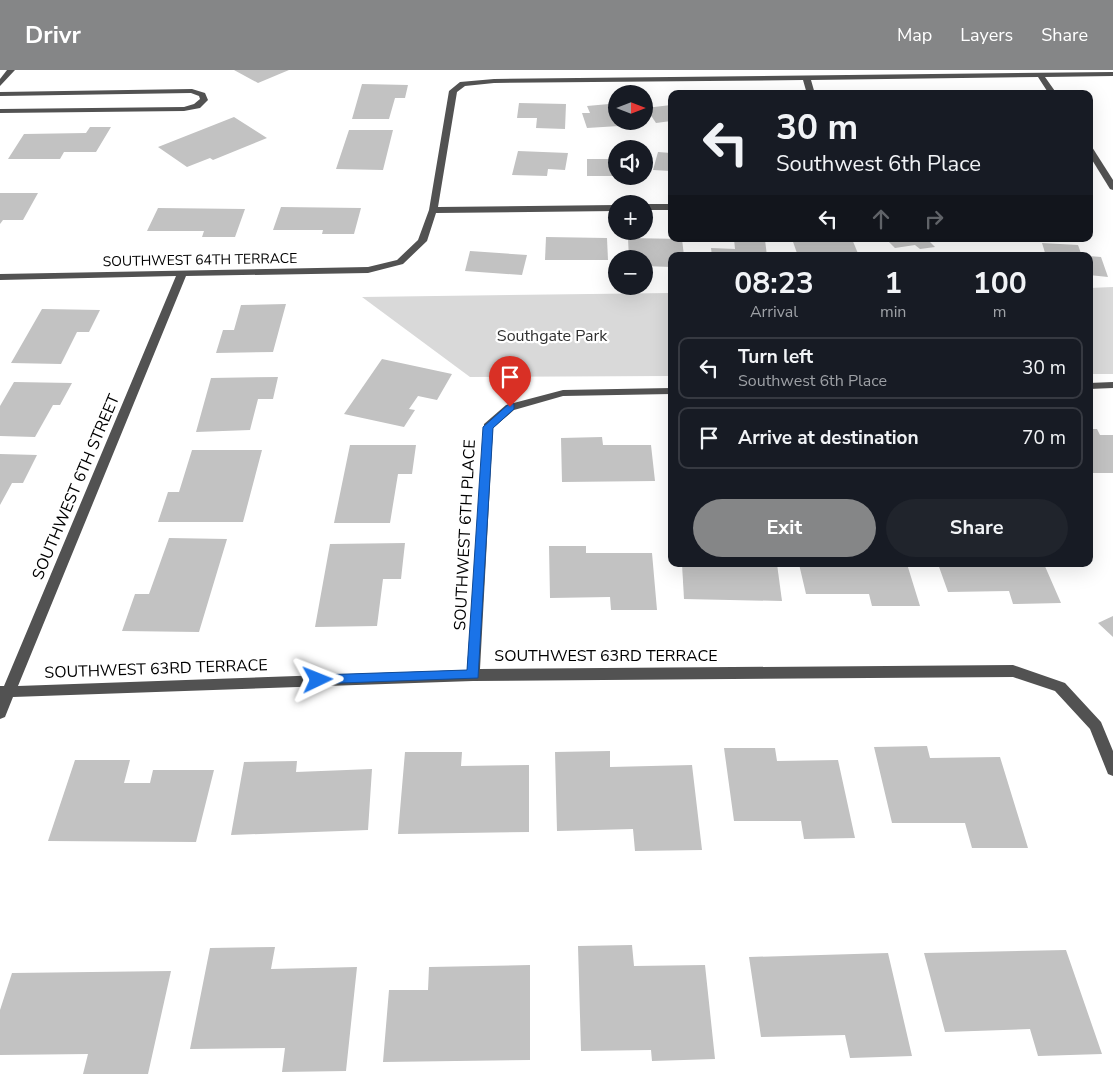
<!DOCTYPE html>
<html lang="en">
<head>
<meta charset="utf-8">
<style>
  body { margin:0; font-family:"Nunito Sans",sans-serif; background:#20242c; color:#f1f3f6; height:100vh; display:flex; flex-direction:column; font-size:19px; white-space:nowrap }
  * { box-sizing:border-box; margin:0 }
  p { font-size:16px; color:#9ea1a6 }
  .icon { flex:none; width:28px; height:28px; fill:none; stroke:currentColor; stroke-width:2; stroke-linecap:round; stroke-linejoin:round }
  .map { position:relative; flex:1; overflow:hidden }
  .drawer { position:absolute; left:668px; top:182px; width:425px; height:315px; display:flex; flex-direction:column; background:#171b24; border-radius:10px; box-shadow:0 5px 20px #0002 }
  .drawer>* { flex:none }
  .top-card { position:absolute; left:668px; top:20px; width:425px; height:152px; border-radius:10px; box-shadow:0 5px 20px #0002; background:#171b24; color:#f1f3f6; overflow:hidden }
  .needle { width:32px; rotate:90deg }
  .fabs { position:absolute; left:608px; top:15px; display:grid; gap:10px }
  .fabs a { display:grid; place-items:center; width:45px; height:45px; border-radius:50%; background:#171b24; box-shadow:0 5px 20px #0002; font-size:25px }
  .pin { position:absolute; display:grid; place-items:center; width:42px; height:42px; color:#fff; margin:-51px -21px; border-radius:50% 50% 50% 0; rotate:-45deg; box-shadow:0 0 5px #0007 }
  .pin .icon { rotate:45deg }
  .me { position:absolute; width:55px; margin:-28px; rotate:88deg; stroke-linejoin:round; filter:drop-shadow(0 0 4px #0008) }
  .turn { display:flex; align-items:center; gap:18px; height:105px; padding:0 25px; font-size:22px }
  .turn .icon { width:65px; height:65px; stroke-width:2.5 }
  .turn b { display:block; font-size:35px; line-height:42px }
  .lanes { display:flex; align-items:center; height:48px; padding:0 25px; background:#0003; justify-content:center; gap:25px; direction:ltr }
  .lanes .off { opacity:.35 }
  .eta { display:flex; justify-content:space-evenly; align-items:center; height:85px; text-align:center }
  .eta b { font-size:30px; font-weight:700; line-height:35px }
  .primary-button { display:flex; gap:10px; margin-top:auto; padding:10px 25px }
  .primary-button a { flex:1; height:58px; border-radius:30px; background:#858687; color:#fff; font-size:20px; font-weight:700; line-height:58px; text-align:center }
  .primary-button a+a { background:#20242c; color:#f1f3f6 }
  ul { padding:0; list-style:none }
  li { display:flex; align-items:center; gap:15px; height:62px; margin:0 10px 8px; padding:0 15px; border:2px solid #363941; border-radius:10px }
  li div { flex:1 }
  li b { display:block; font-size:19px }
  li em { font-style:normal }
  header { display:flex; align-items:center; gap:30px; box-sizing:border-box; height:70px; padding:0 25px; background:#858687; color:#fff }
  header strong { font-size:24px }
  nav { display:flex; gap:28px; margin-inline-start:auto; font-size:18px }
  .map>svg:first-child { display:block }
  .green { fill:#d9d9d9 }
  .building { fill:#c2c2c2 }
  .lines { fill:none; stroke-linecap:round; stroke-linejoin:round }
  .minor { fill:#525252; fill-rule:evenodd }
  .route { fill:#1a73e8; stroke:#114b97 }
  .labels { text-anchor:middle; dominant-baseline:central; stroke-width:4.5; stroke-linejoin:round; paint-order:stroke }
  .far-street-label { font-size:14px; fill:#000; stroke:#fff }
  .park-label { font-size:16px; fill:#303030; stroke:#fff }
  .street-label { font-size:16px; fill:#000; stroke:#fff }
</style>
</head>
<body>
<header>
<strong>Drivr</strong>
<nav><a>Map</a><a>Layers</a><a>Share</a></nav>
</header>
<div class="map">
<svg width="1113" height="1004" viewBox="0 0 1113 1004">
  <rect width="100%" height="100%" fill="#fff"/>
  <g class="green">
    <polygon points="1113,217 1113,304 1089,304 1089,218"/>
    <polygon points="671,223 671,306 470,307 362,227"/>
  </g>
  <g class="building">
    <polygon points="234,0 289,0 258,13"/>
    <polygon points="362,14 408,15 405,28 395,28 389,49 352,49"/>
    <polygon points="519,33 566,34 565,59 536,58 537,48 517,48"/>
    <polygon points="609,34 612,41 616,41 616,51 634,51 635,55 587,58 582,43 590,43 587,36"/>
    <polygon points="671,35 671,51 656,53 646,38"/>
    <polygon points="234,47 267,68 213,90 210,88 187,97 158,77"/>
    <polygon points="90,57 111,57 96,82 64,82 60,89 8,89 24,64 86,63"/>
    <polygon points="349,60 393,60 383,100 336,99"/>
    <polygon points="518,81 568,83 565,100 548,99 547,106 512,105"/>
    <polygon points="658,82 671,83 671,101 653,100"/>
    <rect x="587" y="89" width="29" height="17"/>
    <polygon points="0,123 38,123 23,150 3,150 0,154"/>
    <polygon points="281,137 361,138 354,164 322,164 323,160 273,160"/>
    <polygon points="158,138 245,139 235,167 202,167 204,161 147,161"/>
    <polygon points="546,167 607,168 608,190 545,190"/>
    <polygon points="628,168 682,169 684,186 671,186 671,197 644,196 644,189 629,189"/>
    <polygon points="734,169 765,170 767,186 712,186 711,178 735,179"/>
    <polygon points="792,169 852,169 859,186 798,186"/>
    <polygon points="886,169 927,169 935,177 920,179 915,175 895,178"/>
    <polygon points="1042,173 1078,175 1082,186 1046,186"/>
    <polygon points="470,181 527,185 522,205 465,201"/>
    <polygon points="1089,186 1101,187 1108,207 1089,205"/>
    <polygon points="286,234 273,282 216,283 223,260 234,260 241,235"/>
    <polygon points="42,239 100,240 89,262 77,262 61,294 11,293"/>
    <polygon points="382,289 452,304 437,330 418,326 409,339 415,340 404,357 344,344"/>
    <polygon points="278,307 273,329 258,329 250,360 196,362 211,308"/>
    <polygon points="14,312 72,313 60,335 53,335 35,367 0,366 0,336"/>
    <polygon points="1089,359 1097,359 1100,365 1113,365 1113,403 1089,403"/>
    <polygon points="602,367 603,375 651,375 655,411 562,412 561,368"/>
    <polygon points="350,375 416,375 412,404 398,404 390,453 334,453"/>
    <polygon points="192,380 262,380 243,452 158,452 168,422 179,422"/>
    <polygon points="0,384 37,385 23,413 12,413 0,435"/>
    <polygon points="169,468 227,469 199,562 122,561 135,524 149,524"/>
    <polygon points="405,473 401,509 383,509 377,556 315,557 330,474"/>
    <polygon points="549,476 586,476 586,483 652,483 657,540 611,540 610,527 550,528"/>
    <polygon points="682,494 777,494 782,531 684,529"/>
    <polygon points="799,494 907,494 920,536 872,536 869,524 806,524"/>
    <polygon points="938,494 1044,494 1061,533 1013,534 1009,521 948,522"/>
    <polygon points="1113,546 1113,567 1098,553"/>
    <polygon points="927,676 930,688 1000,687 1028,778 972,778 965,753 892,753 874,677"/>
    <polygon points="724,678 775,678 777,691 838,690 855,768 804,769 801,751 734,751"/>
    <polygon points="610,681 610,697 692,695 702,780 635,781 633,759 557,761 555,682"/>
    <polygon points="405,682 462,682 461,696 529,695 529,762 398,764"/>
    <polygon points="75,690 130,690 124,713 150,713 153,700 214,700 196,772 48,771"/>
    <polygon points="297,691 296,702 372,699 368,760 231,765 244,692"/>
    <polygon points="632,875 634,896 705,895 715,989 652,991 651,980 581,981 578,876"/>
    <polygon points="275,877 271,899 357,897 346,1001 282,1002 285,978 190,979 210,878"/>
    <polygon points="1066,880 1102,984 1038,986 1030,959 945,962 924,883"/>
    <polygon points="888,883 912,986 850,988 845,965 761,967 749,887"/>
    <polygon points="530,895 530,990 383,992 389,920 428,920 429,897"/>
    <polygon points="171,901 148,1004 83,1004 88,984 0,985 0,940 12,903"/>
  </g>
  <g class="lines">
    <g class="minor">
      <polygon points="7,0 15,0 0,16 0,9"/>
      <polygon points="1113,2 1113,6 1045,7 1057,24 1049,24 1038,7 811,10 815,24 807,24 803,10 494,13 465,16 457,22 438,137 616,135 616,141 436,143 427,171 403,194 368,203 186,206 18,616 467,600 484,354 506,335 563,320 671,318 671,324 563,326 514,340 493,358 480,599 1013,595 1065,613 1101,652 1113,681 1113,706 1108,704 1090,659 1055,621 1013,607 473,611 13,627 5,647 0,649 0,616 4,616 176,206 0,210 0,204 368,197 397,190 418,170 429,140 449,21 460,12 494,9"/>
      <polygon points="192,19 205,23 208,30 200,38 184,41 0,43 0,39 184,37 194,34 200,29 199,26 191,23 0,26 0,22"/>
      <polygon points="1089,77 1092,77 1113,110 1113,120 1110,119 1089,85"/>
      <rect x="644" y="134" width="27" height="6"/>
      <polygon points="1113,312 1113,318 1089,319 1089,313"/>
    </g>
  </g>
  <polygon class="route" points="510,333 514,334 514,339 493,358 478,608 314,614 312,610 318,605 467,600 483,357"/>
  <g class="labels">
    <g class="far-street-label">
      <text transform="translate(200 190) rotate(-1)">SOUTHWEST 64TH TERRACE</text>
    </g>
    <g class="park-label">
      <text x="552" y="266">Southgate Park</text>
    </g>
    <g class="street-label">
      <text transform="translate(76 417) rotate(-67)">SOUTHWEST 6TH STREET</text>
      <text transform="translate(465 465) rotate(-87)">SOUTHWEST 6TH PLACE</text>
      <text x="606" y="586">SOUTHWEST 63RD TERRACE</text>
      <text transform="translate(156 599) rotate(-2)">SOUTHWEST 63RD TERRACE</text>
    </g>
  </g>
</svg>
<div class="fabs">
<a><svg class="needle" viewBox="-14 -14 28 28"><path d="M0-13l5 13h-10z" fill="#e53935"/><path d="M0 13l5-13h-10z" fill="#9ea1a6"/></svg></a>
<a><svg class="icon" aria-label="sound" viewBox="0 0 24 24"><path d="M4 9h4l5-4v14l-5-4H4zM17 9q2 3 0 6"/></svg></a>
<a>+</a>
<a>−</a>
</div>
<div class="pin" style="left:510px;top:337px;background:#d93025"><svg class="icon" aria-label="arrive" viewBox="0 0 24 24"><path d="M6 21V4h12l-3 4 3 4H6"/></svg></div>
<svg class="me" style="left:318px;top:610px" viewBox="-20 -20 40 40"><path d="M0-17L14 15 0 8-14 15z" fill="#1a73e8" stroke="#fff" stroke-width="4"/></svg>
<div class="top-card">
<div class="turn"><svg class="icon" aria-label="left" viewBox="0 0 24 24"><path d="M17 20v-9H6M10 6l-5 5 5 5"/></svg><div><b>30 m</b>Southwest 6th Place</div></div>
<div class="lanes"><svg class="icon" aria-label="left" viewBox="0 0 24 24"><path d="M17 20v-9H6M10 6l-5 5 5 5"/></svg><svg class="icon off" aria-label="ahead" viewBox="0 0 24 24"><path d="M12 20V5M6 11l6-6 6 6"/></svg><svg class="icon off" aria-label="right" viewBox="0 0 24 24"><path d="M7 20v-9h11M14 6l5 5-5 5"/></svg></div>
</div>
<section class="drawer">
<div class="eta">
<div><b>08:23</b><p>Arrival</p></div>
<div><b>1</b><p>min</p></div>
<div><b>100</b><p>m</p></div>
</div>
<ul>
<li><svg class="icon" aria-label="left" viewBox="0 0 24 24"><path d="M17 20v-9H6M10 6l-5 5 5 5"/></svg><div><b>Turn left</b><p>Southwest 6th Place</p></div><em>30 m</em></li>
<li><svg class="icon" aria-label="arrive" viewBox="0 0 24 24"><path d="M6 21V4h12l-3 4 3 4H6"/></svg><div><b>Arrive at destination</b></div><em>70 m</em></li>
</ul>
<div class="primary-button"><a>Exit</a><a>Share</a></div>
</section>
</div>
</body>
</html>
